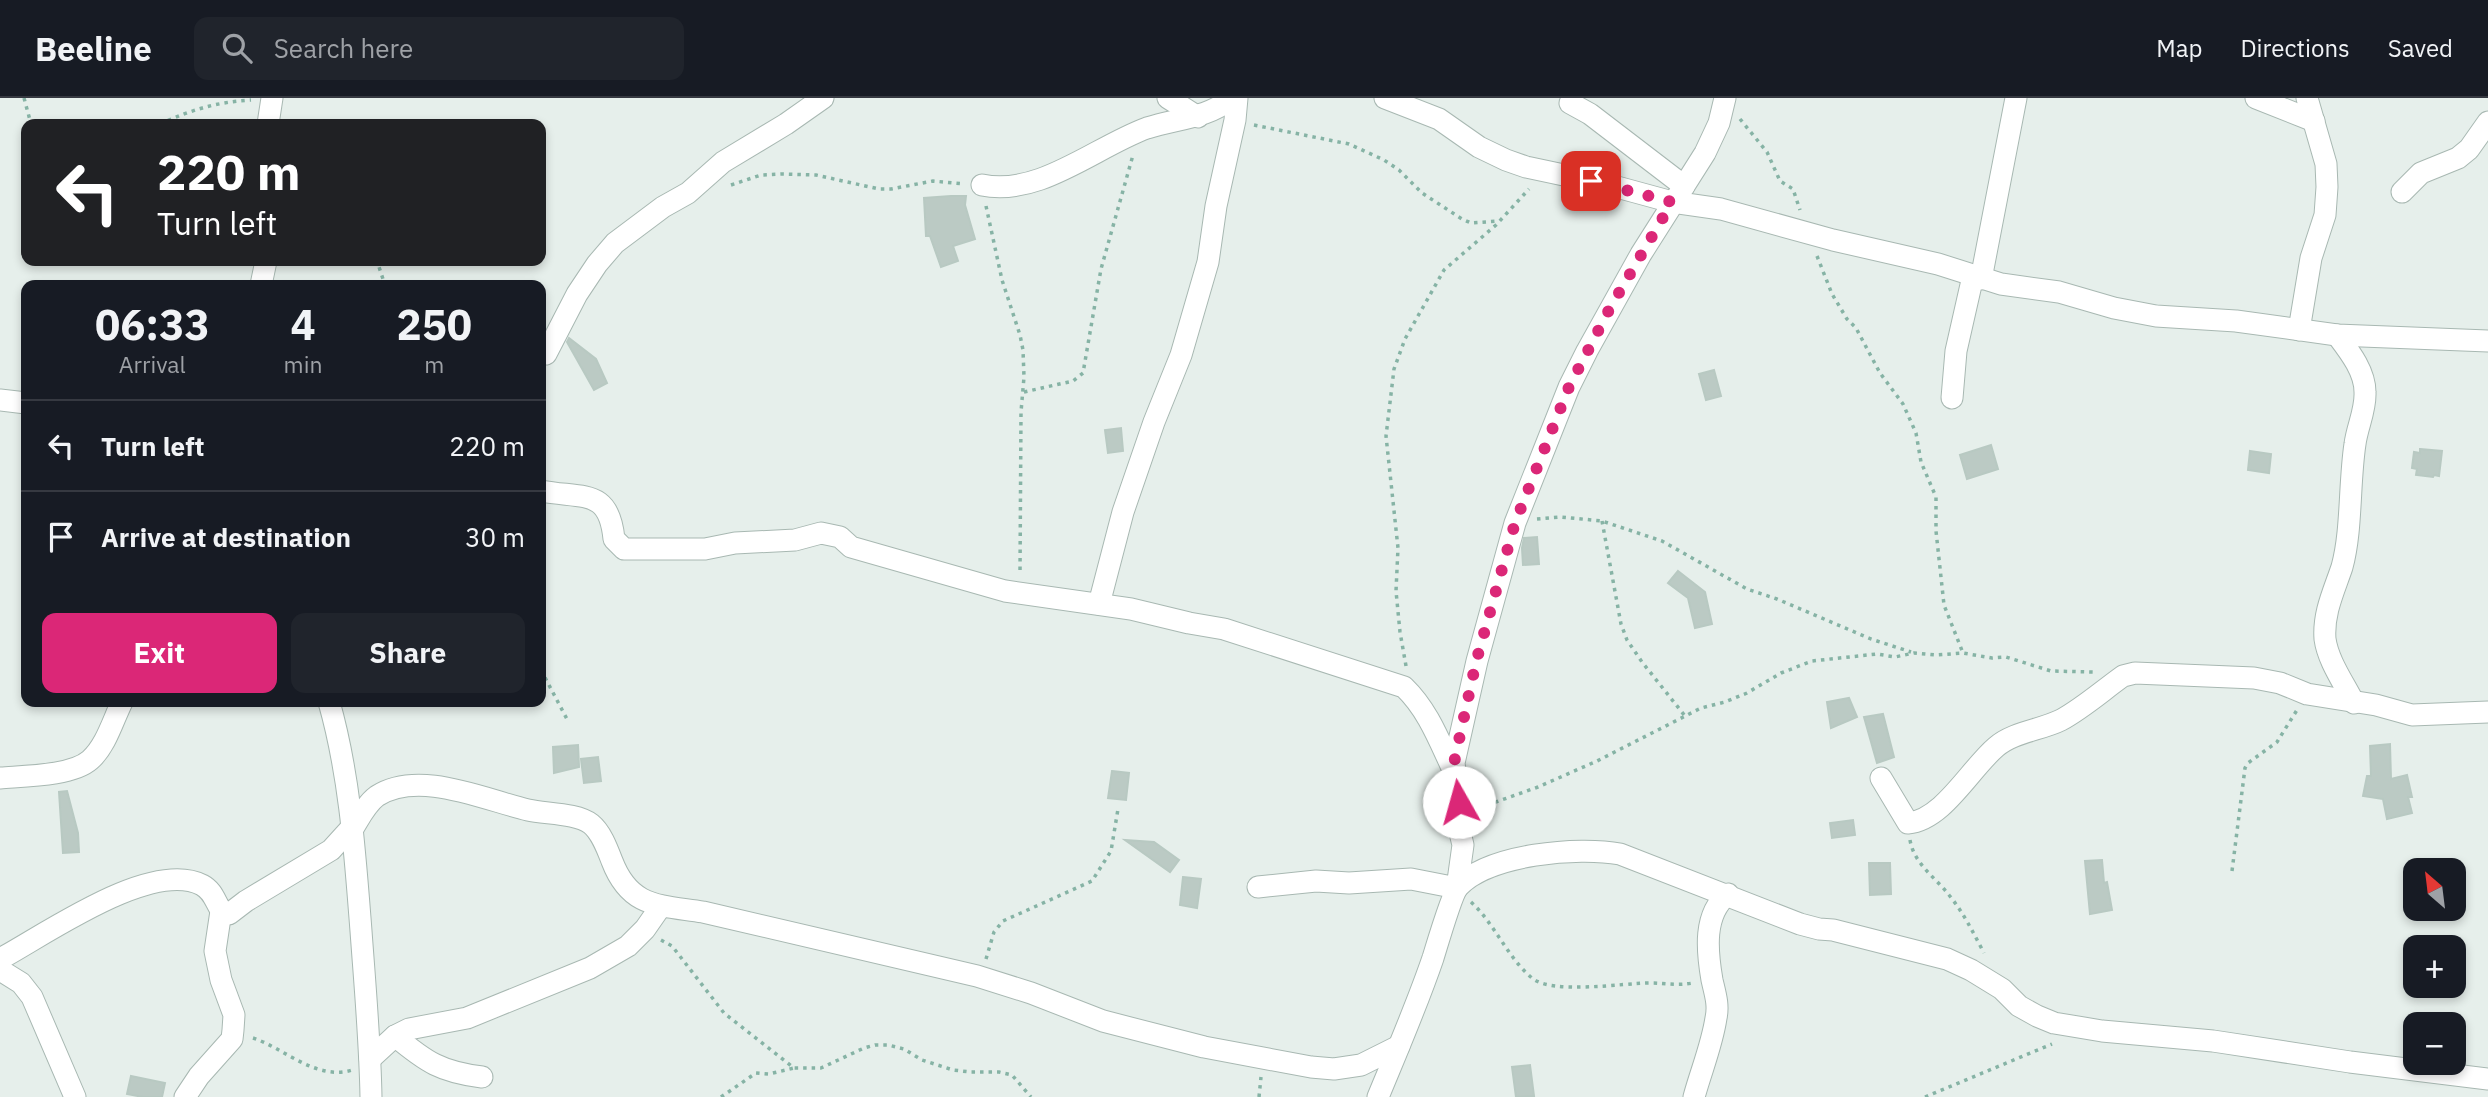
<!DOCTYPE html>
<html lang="en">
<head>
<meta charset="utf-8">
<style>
  body { margin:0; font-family:"IBM Plex Sans",sans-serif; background:#20242c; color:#f1f3f6; height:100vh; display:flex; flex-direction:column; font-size:26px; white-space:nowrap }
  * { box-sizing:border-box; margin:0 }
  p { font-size:23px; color:#9ea1a6 }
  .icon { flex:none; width:38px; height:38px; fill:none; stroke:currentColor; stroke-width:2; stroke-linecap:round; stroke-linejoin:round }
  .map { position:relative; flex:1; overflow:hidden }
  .side { position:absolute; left:21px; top:182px; width:525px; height:427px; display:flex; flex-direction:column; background:#171b24; border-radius:14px; box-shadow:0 4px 10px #0003 }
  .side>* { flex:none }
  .hud { position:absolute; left:21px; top:21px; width:525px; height:147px; border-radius:14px; box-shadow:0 4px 10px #0003; background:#202124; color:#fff; overflow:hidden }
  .needle { width:46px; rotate:332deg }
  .tools { position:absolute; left:2403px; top:760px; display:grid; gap:14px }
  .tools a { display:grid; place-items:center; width:63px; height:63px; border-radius:14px; background:#171b24; box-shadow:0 4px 10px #0003; font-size:35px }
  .pin { position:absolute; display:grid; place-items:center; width:60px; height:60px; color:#fff; margin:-30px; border-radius:14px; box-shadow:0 4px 10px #0006 }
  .me { position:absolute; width:77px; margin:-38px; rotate:353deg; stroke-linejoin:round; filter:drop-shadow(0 0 5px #0008) }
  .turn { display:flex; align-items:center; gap:24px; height:147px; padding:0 21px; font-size:32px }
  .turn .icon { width:91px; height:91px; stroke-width:2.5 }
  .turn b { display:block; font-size:49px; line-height:60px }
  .eta { display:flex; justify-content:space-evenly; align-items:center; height:119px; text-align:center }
  .eta b { font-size:42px; font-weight:700; line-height:49px }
  .cta { display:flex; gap:14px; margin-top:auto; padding:14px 21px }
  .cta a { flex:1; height:80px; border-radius:14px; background:#db2777; color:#fff; font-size:28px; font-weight:700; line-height:80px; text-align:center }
  .cta a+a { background:#20242c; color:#f1f3f6 }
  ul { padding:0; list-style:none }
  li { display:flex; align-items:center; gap:21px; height:91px; padding:0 21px; border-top:2px solid #363941 }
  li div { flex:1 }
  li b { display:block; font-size:26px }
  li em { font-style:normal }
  header { display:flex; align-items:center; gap:42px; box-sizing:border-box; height:98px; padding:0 35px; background:#171b24; border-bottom:2px solid #363941 }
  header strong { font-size:33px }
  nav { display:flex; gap:38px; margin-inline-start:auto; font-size:24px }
  .search { width:490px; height:63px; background:#20242c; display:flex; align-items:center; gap:18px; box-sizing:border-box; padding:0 24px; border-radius:14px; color:#9ea1a6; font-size:26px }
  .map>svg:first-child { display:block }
  .building { fill:#bbcac4; stroke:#b8c9c2; stroke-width:2 }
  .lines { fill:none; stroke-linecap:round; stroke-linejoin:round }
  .minor-casing { stroke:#a8b8b2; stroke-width:23 }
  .path { stroke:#86b3a5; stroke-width:3.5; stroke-dasharray:3.5 5; stroke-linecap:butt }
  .minor { stroke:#fff; stroke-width:21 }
  .route { stroke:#db2777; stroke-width:12; stroke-dasharray:0 21.6 }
</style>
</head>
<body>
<header>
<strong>Beeline</strong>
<div class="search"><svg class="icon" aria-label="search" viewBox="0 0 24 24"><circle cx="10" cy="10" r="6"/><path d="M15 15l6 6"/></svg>Search here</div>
<nav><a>Map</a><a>Directions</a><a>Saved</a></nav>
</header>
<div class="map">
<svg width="2488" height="999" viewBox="0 0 2488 999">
  <rect width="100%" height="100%" fill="#e6efeb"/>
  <g class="building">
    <polygon points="951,98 966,98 965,107 975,141 953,148 958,163 941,169 930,138 926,138 924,100"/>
    <polygon points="569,240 596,261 607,285 594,292 567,244"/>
    <polygon points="1714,272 1721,298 1706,302 1699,276"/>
    <polygon points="1121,330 1123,353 1108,355 1105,332"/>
    <polygon points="1991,347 1998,371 1967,381 1960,357"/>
    <polygon points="2420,351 2442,353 2439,378 2434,377 2433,379 2416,377 2417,371 2412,370 2414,354 2420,355"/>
    <polygon points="2250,353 2271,356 2269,375 2248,372"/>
    <polygon points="1537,439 1539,466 1523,467 1522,450 1524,440"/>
    <polygon points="1678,473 1705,494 1712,526 1695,530 1688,500 1668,485"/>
    <polygon points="1849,600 1857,619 1831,630 1827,604"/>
    <polygon points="1883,616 1894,659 1877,665 1864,619"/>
    <polygon points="2390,646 2391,681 2407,677 2412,699 2408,699 2412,715 2387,721 2383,701 2363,698 2367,678 2371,678 2370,648"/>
    <polygon points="578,647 579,669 554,675 553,649"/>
    <polygon points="598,659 601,683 584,685 581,661"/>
    <polygon points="1112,673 1129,675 1126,702 1108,700"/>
    <polygon points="67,693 78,735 79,754 63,755 59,694"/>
    <polygon points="1853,722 1855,737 1832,740 1830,725"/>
    <polygon points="1125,742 1154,744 1179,762 1170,774"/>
    <polygon points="2102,762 2104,785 2107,784 2112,812 2090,816 2085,763"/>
    <polygon points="1869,765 1890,765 1891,796 1870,797"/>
    <polygon points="1183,779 1201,781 1197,810 1180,807"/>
    <polygon points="1530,967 1534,998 1516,999 1512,969"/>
    <polygon points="131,978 165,985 162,999 143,999 127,996"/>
  </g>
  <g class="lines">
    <g class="minor-casing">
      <g id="minor">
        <polyline points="1168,0 1198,19"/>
        <polyline points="1385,0 1439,21 1479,49 1506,62 1526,69 1606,86 1672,104 1721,111 1833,142 1938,166 2001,186 2059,194 2114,210 2156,218 2236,223 2337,237 2488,243"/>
        <polyline points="2256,0 2314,23"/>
        <polyline points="1570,5 1590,16 1684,88"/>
        <polyline points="268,26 272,0"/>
        <path d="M982 87C1039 99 1095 49 1147 30 1177 20 1206 21 1232 0"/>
        <polyline points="2402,94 2421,75 2458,60 2469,51 2488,24"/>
        <polyline points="1981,181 2016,0"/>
        <polyline points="261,187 266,163"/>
        <polyline points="2299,232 2311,160 2325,117 2327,89 2326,66 2307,0"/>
        <path d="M2337 237C2349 253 2365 273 2365 294 2366 312 2357 329 2355 346 2349 385 2352 433 2342 469 2334 493 2323 515 2325 541 2328 563 2344 585 2354 605"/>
        <polyline points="546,256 577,196 597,166 615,145 663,109 688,95 723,64 786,26 823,0"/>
        <polyline points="1952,300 1956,253 1973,178"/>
        <polyline points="0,302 26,305"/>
        <path d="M541 393C584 401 609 390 614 441L624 451H705L735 445 795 442 821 435 840 439 851 449 1005 493 1131 511 1189 525 1224 531 1404 589C1429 613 1440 645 1455 676"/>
        <polyline points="1099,506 1123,414 1154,324 1181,257 1208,164 1216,108 1235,22 1237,0"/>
        <path d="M329 604C350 678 355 756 361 833 365 888 370 943 371 999"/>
        <path d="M0 680C24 678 72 678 90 662 106 648 113 622 122 604"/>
        <path d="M1881 680 1908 725C1943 722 1970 671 1996 649 2013 634 2041 632 2061 622 2083 610 2102 593 2123 578L2135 575 2254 580 2280 585 2307 596 2376 607 2412 617 2488 614"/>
        <path d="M352 732C359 721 366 706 377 698 419 671 485 702 528 712 546 716 577 715 591 726 601 734 607 750 612 763 630 810 659 807 703 814L977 878 1031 895 1103 923 1204 949 1311 969 1334 971 1361 967 1399 948"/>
        <polyline points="1258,789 1316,783 1349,785 1411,781 1457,790 1463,747 1456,718 1459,704 1454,665 1477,563 1515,425 1569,289 1587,253 1641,156 1705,55 1719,25 1725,0"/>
        <path d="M0 861C45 837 151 761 202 787 215 794 215 806 224 816H229L246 803 331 752 351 730"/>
        <polyline points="0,872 21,885 32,899 75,999"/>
        <path d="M395 938C426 964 441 974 482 979"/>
        <polyline points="370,961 395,938 409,931 467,920 590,870 628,848 645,831 661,808"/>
        <polyline points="185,999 199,978 232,941 233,932 234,917 221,882 215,853 221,813"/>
        <path d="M1378 999C1397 953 1417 907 1433 860 1437 847 1452 796 1458 789 1488 756 1579 748 1620 756L1800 826 1819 831 1833 832 1947 861 1971 872 2002 891 2019 908 2037 918 2054 925 2102 933 2213 943 2350 964 2488 981"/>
        <path d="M1694 999C1701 973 1712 947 1716 920 1719 907 1715 895 1712 882 1707 853 1703 816 1728 796"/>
      </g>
    </g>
    <g class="path">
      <polyline points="24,0 31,26"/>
      <polyline points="1740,21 1767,54 1780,83 1793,91 1800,112"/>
      <path d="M160 26C191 12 216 4 251 2"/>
      <polyline points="1254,27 1349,46 1384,62 1399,72 1422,95 1462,121 1471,125 1499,123"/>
      <polyline points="731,87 761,77 783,76 816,77 879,91 891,91 933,83 964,86"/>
      <polyline points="986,108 1002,182 1020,237 1023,252 1024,279 1021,314 1020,476"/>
      <polyline points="1817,158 1832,196 1847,221 1856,230 1880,275 1903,306 1916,335 1921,364 1936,399 1936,433 1944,507 1963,555"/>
      <polyline points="374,163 378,166 385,187"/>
      <polyline points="1024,294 1073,283 1083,275 1101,171 1133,57"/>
      <polyline points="1537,421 1561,419 1602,423 1662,443 1747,491 1777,501 1871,541 1911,554"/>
      <polyline points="1602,423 1621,526 1627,542 1642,564 1685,618"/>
      <polyline points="1406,568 1400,534 1396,493 1398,450 1386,338 1394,271 1405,241 1444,172 1496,127 1529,91"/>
      <polyline points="541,572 568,623"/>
      <polyline points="1479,710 1538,689 1597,663 1701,610 1725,604 1747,595 1781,575 1812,563 1877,556 1895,559 1914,555 1936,557 1963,555 1992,560 2006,559 2051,573 2093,574"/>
      <path d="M1910 742C1914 766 1935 779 1949 797 1963 814 1973 834 1984 855"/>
      <polyline points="2232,773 2245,670 2248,665 2277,644 2297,612"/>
      <path d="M1471 804C1495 826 1507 859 1532 880 1552 897 1623 885 1650 885 1666 885 1676 888 1693 885"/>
      <polyline points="661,842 672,848 724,915 794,970 821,970 864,950 875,947 888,947 904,951 922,962 953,972 970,974 999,974 1012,977 1031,999"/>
      <polyline points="986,861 994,834 1003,823 1092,783 1111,753 1118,711"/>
      <path d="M253 940C284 950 316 983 352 972"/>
      <polyline points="721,999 756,975 769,976 794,970"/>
      <polyline points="1259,999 1261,979"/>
      <polyline points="1925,999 2052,946"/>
    </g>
    <use href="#minor" class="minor"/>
  </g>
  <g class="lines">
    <polyline class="route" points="1459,704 1454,665 1476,564 1515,425 1569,289 1609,212 1672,104 1591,83"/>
  </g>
</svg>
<div class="tools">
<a><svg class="needle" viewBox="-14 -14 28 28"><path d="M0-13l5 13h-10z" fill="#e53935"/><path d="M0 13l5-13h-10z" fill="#9ea1a6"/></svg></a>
<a>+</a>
<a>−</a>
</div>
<div class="pin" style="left:1591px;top:83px;background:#d93025"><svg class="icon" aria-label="arrive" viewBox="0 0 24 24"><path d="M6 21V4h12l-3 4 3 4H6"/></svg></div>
<svg class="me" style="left:1459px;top:704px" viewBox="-20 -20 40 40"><circle r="19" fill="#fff"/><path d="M0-13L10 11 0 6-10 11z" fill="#db2777"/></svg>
<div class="hud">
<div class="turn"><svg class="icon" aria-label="left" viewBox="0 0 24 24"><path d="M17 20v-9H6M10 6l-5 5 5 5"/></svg><div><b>220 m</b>Turn left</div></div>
</div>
<section class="side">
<div class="eta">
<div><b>06:33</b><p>Arrival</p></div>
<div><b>4</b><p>min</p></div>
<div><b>250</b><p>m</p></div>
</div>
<ul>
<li><svg class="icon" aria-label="left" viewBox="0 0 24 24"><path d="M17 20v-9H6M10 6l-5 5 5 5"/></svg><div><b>Turn left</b></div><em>220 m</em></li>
<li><svg class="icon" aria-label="arrive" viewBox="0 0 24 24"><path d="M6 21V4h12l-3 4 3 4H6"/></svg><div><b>Arrive at destination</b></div><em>30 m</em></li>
</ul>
<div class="cta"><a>Exit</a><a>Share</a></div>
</section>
</div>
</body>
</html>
